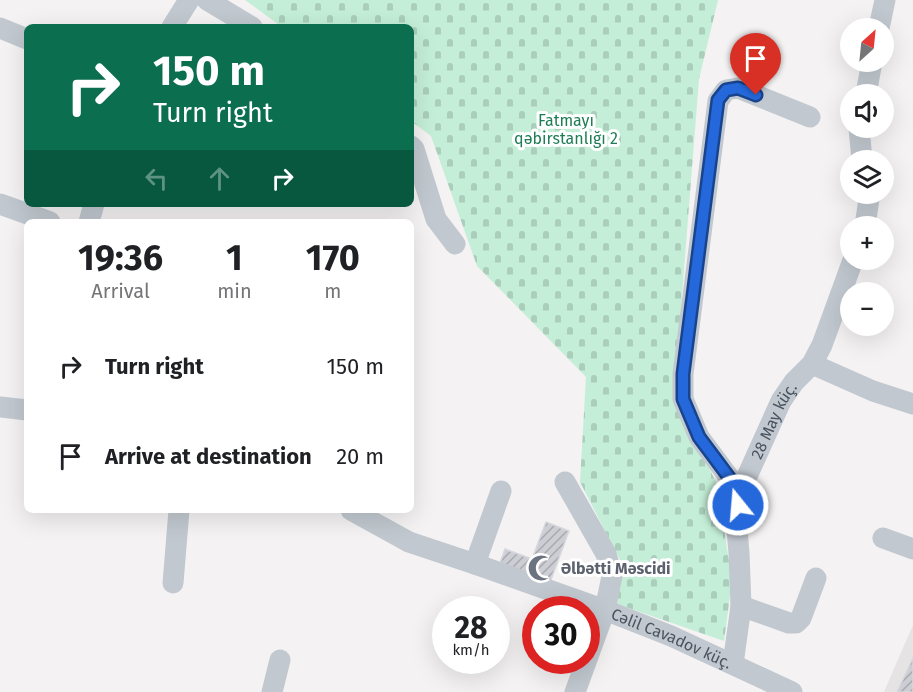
<!DOCTYPE html>
<html lang="en">
<head>
<meta charset="utf-8">
<style>
  body { margin:0; font-family:"Fira Sans",sans-serif; background:#f6f6f6; color:#202124; height:100vh; display:flex; flex-direction:column; font-size:22px; white-space:nowrap }
  * { box-sizing:border-box; margin:0 }
  p { font-size:20px; color:#757577 }
  .icon { flex:none; width:33px; height:33px; fill:none; stroke:currentColor; stroke-width:2; stroke-linecap:round; stroke-linejoin:round }
  .map { position:relative; flex:1; overflow:hidden }
  .sheet { position:absolute; left:24px; top:219px; width:390px; height:294px; display:flex; flex-direction:column; background:#fff; border-radius:9px; box-shadow:0 6px 24px #0002 }
  .sheet>* { flex:none }
  .hud { position:absolute; left:24px; top:24px; width:390px; height:183px; border-radius:9px; box-shadow:0 6px 24px #0002; background:#0b6e4f; color:#fff; overflow:hidden }
  .needle { width:39px; rotate:27deg }
  .controls { position:absolute; left:840px; top:18px; display:grid; gap:12px }
  .controls a { display:grid; place-items:center; width:54px; height:54px; border-radius:50%; background:#fff; box-shadow:0 6px 24px #0002; font-size:30px }
  .speed { position:absolute; left:432px; top:596px; display:flex; gap:12px; font-size:30px; font-weight:700; text-align:center }
  .speed>* { display:grid; place-content:center; width:78px; height:78px; border-radius:50%; background:#fff; box-shadow:0 6px 24px #0002; line-height:1 }
  .speed small { font-size:15px; font-weight:400 }
  .speed .limit { border:9px solid #d22; background:#fff; color:#111 }
  .pin { position:absolute; display:grid; place-items:center; width:51px; height:51px; color:#fff; margin:-62px -26px; border-radius:50% 50% 50% 0; rotate:-45deg; box-shadow:0 0 6px #0007 }
  .pin .icon { rotate:45deg }
  .me { position:absolute; width:66px; margin:-33px; rotate:343deg; stroke-linejoin:round; filter:drop-shadow(0 0 4px #0008) }
  .turn { display:flex; align-items:center; gap:21px; height:126px; padding:0 30px; font-size:27px }
  .turn .icon { width:78px; height:78px; stroke-width:2.5 }
  .turn b { display:block; font-size:42px; line-height:51px }
  .lanes { display:flex; align-items:center; height:57px; padding:0 30px; background:#0003; justify-content:center; gap:30px; direction:ltr }
  .lanes .off { opacity:.35 }
  .eta { display:flex; justify-content:space-evenly; align-items:center; height:102px; text-align:center }
  .eta b { font-size:36px; font-weight:700; line-height:42px }
  ul { padding:0; list-style:none }
  li { display:flex; align-items:center; gap:18px; height:90px; padding:0 30px }
  li div { flex:1 }
  li b { display:block; font-size:22px }
  li em { font-style:normal }
  .map>svg:first-child { display:block }
  .education { fill:#e5e3e3 }
  .cemetery { fill:url(#cemetery-stones) }
  .building { fill:url(#building-hatch); stroke:#d6d8dd; stroke-width:1.5 }
  .lines { fill:none; stroke-linecap:round; stroke-linejoin:round }
  .minor { stroke:#c1c8cf; stroke-width:21 }
  .route-casing { stroke:#18448e; stroke-width:15 }
  .route { stroke:#2568db; stroke-width:10 }
  .labels { text-anchor:middle; dominant-baseline:central; stroke-width:6; stroke-linejoin:round; paint-order:stroke }
  .park-label { font-size:16px; fill:#1d7d54; stroke:#fff }
  .street-label { font-size:16px; fill:#4a535e; stroke:#fff }
  .worship-label { font-size:16px; font-weight:bold; fill:#5b616d; stroke:#fff; text-anchor:start }
</style>
</head>
<body>
<div class="map">
<svg width="913" height="692" viewBox="0 0 913 692">
  <defs>
    <pattern id="cemetery-stones" width="16" height="16" patternUnits="userSpaceOnUse" patternTransform="scale(1.5)"><rect width="16" height="16" fill="#c4eed7"/><path d="M2 7V4a2 2 0 0 1 4 0v3zM10 15v-3a2 2 0 0 1 4 0v3z" fill="#aacebb"/></pattern>
    <pattern id="building-hatch" width="6" height="6" patternUnits="userSpaceOnUse" patternTransform="scale(1.5)"><rect width="6" height="6" fill="#ccced4"/><path d="M-1 1l2-2M0 6l6-6M5 7l2-2" fill="none" stroke="#a8aaaf"/></pattern>
  </defs>
  <rect width="100%" height="100%" fill="#f4f2f2"/>
  <polygon class="education" points="913,625 913,692 884,692"/>
  <polygon class="cemetery" points="245,0 718,0 699,79 674,397 717,484 732,581 724,641 617,604 622,564 580,482 586,377 477,266 431,136 411,121 411,27 282,27"/>
  <g class="building">
    <polygon points="546,522 569,531 549,585 499,566 505,549 532,559"/>
    <polygon points="913,658 913,692 897,692"/>
  </g>
  <g class="lines">
    <g class="minor">
      <polyline points="207,0 252,27"/>
      <polyline points="172,27 189,0"/>
      <polyline points="0,28 27,39"/>
      <polyline points="879,28 885,0"/>
      <polyline points="866,94 872,62"/>
      <polyline points="859,128 862,160"/>
      <polyline points="411,146 414,149 436,219 455,244"/>
      <polyline points="0,204 50,222"/>
      <polyline points="89,222 94,204"/>
      <polyline points="865,226 869,199 868,194"/>
      <polyline points="812,364 873,391 913,404"/>
      <polyline points="0,407 27,410"/>
      <polyline points="565,482 606,554 612,576 605,610 575,692"/>
      <polyline points="740,492 699,437 683,399 683,374 718,101 726,90 738,88 810,117"/>
      <path id="s1" d="M351 510 409 542 475 564 605 610 671 636 792 692"/>
      <polyline points="883,538 913,549"/>
      <polyline points="475,564 501,491"/>
      <polyline points="173,583 179,510"/>
      <polyline points="741,606 789,623 796,623 801,618 816,578"/>
      <path id="s2" d="M733 664 741 606 739 553 736 518 740 492 781 401 794 382 812 364 822 345 853 260"/>
      <polyline points="272,692 280,660"/>
    </g>
  </g>
  <g class="lines">
    <g class="route-casing">
      <polyline id="route" points="738,505 740,492 699,437 683,399 683,374 718,100 726,90 738,88 756,95"/>
    </g>
    <use href="#route" class="route"/>
  </g>
  <defs>
    <g id="mosque-bare" transform="scale(2.07)"><path d="M3.5-4.9A6 6 0 1 0 3.5 4.9A5 5 0 1 1 3.5-4.9Z" fill="#6b7280" stroke="#fff" stroke-width="2.5" paint-order="stroke"/></g>
  </defs>
  <g fill-rule="evenodd">
    <use href="#mosque-bare" x="541" y="568"/>
  </g>
  <g class="labels">
    <g class="park-label">
      <text x="566" y="120">Fatmayı<tspan x="566" dy="18">qəbirstanlığı 2</tspan></text>
    </g>
    <g class="street-label">
      <text stroke="none"><textPath href="#s2" startOffset="252">28 May küç.</textPath></text>
      <text stroke="none"><textPath href="#s1" startOffset="346">Cəlil Cavadov küç.</textPath></text>
    </g>
    <g class="worship-label">
      <text x="561" y="568">Əlbətti Məscidi</text>
    </g>
  </g>
</svg>
<div class="controls">
<a><svg class="needle" viewBox="-14 -14 28 28"><path d="M0-13l5 13h-10z" fill="#e53935"/><path d="M0 13l5-13h-10z" fill="#757577"/></svg></a>
<a><svg class="icon" aria-label="sound" viewBox="0 0 24 24"><path d="M4 9h4l5-4v14l-5-4H4zM17 9q2 3 0 6"/></svg></a>
<a><svg class="icon" aria-label="layers" viewBox="0 0 24 24"><path d="M12 4l9 5-9 5-9-5zM3 14l9 5 9-5"/></svg></a>
<a>+</a>
<a>−</a>
</div>
<div class="speed"><div>28<small>km/h</small></div><div class="limit">30</div></div>
<div class="pin" style="left:756px;top:95px;background:#d93025"><svg class="icon" aria-label="arrive" viewBox="0 0 24 24"><path d="M6 21V4h12l-3 4 3 4H6"/></svg></div>
<svg class="me" style="left:738px;top:505px" viewBox="-20 -20 40 40"><circle r="17" fill="#2568db" stroke="#fff" stroke-width="3"/><path d="M0-11L8 9 0 5-8 9z" fill="#fff"/></svg>
<div class="hud">
<div class="turn"><svg class="icon" aria-label="right" viewBox="0 0 24 24"><path d="M7 20v-9h11M14 6l5 5-5 5"/></svg><div><b>150 m</b>Turn right</div></div>
<div class="lanes"><svg class="icon off" aria-label="left" viewBox="0 0 24 24"><path d="M17 20v-9H6M10 6l-5 5 5 5"/></svg><svg class="icon off" aria-label="ahead" viewBox="0 0 24 24"><path d="M12 20V5M6 11l6-6 6 6"/></svg><svg class="icon" aria-label="right" viewBox="0 0 24 24"><path d="M7 20v-9h11M14 6l5 5-5 5"/></svg></div>
</div>
<section class="sheet">
<div class="eta">
<div><b>19:36</b><p>Arrival</p></div>
<div><b>1</b><p>min</p></div>
<div><b>170</b><p>m</p></div>
</div>
<ul>
<li><svg class="icon" aria-label="right" viewBox="0 0 24 24"><path d="M7 20v-9h11M14 6l5 5-5 5"/></svg><div><b>Turn right</b></div><em>150 m</em></li>
<li><svg class="icon" aria-label="arrive" viewBox="0 0 24 24"><path d="M6 21V4h12l-3 4 3 4H6"/></svg><div><b>Arrive at destination</b></div><em>20 m</em></li>
</ul>
</section>
</div>
</body>
</html>
